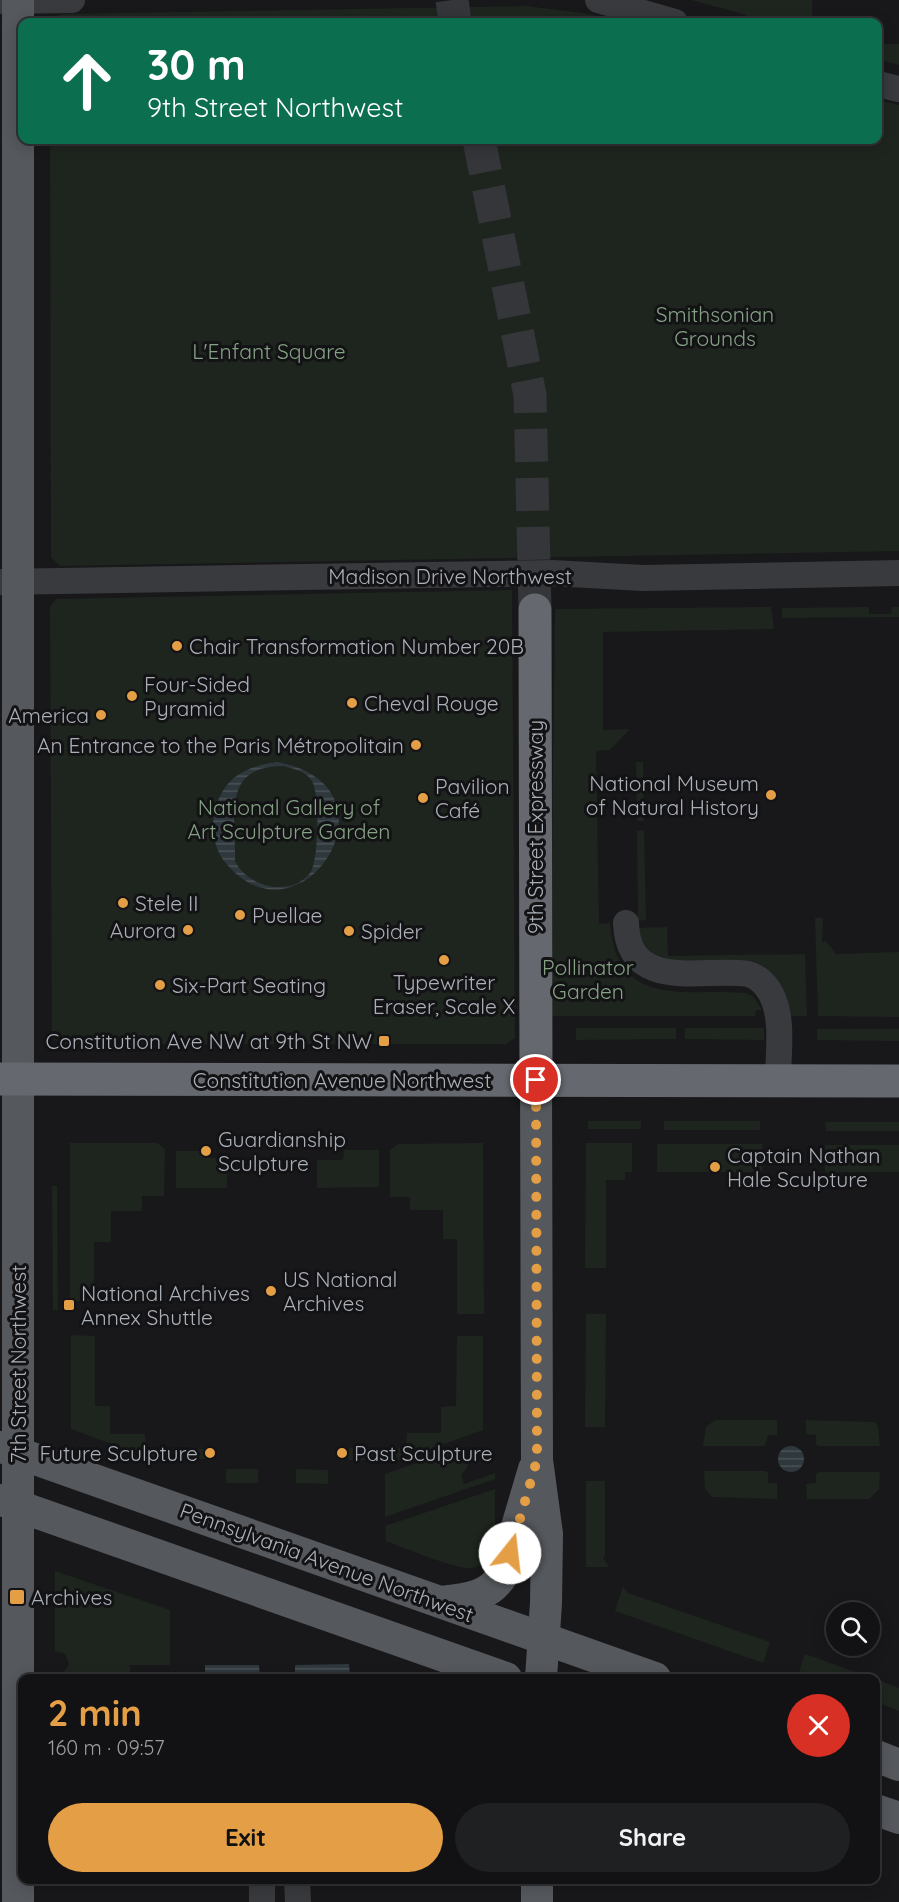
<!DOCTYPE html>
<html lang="en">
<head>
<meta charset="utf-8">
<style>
  body { margin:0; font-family:Quicksand,sans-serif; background:#1f2022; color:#f1f3f6; height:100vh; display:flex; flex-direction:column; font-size:22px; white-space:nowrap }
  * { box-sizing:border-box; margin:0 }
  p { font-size:20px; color:#9c9ea0 }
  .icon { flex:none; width:33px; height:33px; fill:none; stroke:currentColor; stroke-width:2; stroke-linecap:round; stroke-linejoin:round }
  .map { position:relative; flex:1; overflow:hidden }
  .sheet { position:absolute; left:18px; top:1674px; width:862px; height:210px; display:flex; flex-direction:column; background:#121214; border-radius:12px; box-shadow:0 3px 15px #0003,0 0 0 2px #313234 }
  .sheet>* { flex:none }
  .top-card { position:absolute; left:18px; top:18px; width:864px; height:126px; border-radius:12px; box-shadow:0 3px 15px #0003,0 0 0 2px #313234; background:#0b6e4f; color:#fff; overflow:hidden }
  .tools { position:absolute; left:826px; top:1602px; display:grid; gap:12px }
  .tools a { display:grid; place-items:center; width:54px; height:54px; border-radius:50%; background:#121214; box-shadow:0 3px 15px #0003,0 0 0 2px #313234; font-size:30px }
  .pin { position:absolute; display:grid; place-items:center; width:51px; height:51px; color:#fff; margin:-26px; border:3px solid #fff; border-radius:50%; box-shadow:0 2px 6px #0007 }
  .me { position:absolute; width:66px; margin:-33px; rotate:16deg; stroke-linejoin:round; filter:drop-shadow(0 0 4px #0008) }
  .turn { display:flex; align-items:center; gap:21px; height:126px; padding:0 30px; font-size:27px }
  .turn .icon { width:78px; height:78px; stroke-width:2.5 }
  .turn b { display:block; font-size:42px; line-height:51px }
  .round { display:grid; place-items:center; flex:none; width:63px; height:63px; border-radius:32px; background:#1f2022 }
  .headline { display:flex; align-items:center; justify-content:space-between; height:102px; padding:0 30px }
  h1 { font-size:36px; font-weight:700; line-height:45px; color:#e49f46 }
  .cta { display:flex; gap:12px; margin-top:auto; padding:12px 30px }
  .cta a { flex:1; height:69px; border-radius:36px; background:#e49f46; color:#111; font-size:24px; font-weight:700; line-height:69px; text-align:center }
  .cta a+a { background:#1f2022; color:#f1f3f6 }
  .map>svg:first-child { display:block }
  .green { fill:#1e241e }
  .water { fill:url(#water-rules); fill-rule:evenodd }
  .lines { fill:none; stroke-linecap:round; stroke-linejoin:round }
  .highway-tunnel { stroke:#35363a; stroke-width:33; stroke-dasharray:33 16; stroke-linecap:butt }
  .minor { stroke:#393a3e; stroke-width:26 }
  .major { stroke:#55585d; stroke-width:32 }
  .highway { stroke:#65696f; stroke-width:33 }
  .route { stroke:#e49f46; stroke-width:10; stroke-dasharray:0 18 }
  .poi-dot { fill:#e49f46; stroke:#131315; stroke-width:2 }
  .labels { text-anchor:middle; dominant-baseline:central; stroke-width:6; stroke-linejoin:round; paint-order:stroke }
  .park-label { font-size:21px; fill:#85a284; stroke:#131315 }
  .street-label { font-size:21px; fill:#abb0b8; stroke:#131315 }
  .poi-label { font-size:21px; fill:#abb0b8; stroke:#131315; text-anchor:start }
</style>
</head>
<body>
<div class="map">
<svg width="899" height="1902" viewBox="0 0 899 1902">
  <defs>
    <pattern id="water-rules" width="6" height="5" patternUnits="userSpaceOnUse" patternTransform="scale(1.5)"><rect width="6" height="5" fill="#2f383d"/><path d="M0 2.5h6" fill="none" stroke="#4a5257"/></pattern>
  </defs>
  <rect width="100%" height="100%" fill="#18181a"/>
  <g class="green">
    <polygon points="691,0 812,0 812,22 761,22 747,18 746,15"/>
    <polygon points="527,6 583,13 626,22 50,22 58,15 66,14"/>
    <polygon points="878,44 899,44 899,65 878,59"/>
    <polygon points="878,100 899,105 899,551 60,566 51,557 50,140 878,140"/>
    <polygon points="512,590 515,1038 506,1044 64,1044 52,1038 50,607 56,599"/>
    <path d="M771 607 774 629 603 632V730L630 729 610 750 596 751 599 924 610 923C617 1010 686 988 745 993L753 996 762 1010H756L755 1016H550L555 609Z"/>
    <polygon points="869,607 869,614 891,614 892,607 899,607 899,617 782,618 782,608"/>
    <polygon points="636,762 643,762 644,821 637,821"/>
    <polygon points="644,830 646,920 638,921 637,831"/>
    <polygon points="815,918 823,918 822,942 826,941 836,954 899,952 899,1017 818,1016"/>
    <polygon points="667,927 668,956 805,954 807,1016 788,1016 781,989 656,957 643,944 638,928"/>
    <polygon points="576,1028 676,1028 676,1039 576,1040"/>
    <polygon points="685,1028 764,1028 764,1040 685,1039"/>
    <polygon points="817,1029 899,1029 899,1041 817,1040"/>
    <rect x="588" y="1121" width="53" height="8"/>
    <rect x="664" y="1121" width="96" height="9"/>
    <polygon points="825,1122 899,1122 899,1131 826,1131"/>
    <polygon points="70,1143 157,1143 165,1149 164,1196 142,1196 142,1211 111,1211 111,1242 94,1242 94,1301 70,1301"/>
    <polygon points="483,1143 484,1314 457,1314 457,1239 443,1239 443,1210 410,1210 410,1197 390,1197 390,1150 398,1144"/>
    <polygon points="586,1143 632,1143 632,1172 625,1172 625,1180 606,1180 606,1268 585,1268"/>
    <rect x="657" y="1144" width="105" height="28"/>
    <rect x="825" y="1145" width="74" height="27"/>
    <polygon points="344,1150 379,1150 379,1187 317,1188 317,1160 343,1160"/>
    <polygon points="176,1151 206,1151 206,1158 227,1158 227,1188 176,1188"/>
    <polygon points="52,1186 57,1186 58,1310 53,1310"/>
    <polygon points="586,1314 606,1314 605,1427 585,1427"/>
    <polygon points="71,1335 95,1336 95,1406 110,1406 110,1434 145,1434 146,1448 205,1449 205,1459 152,1459 71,1429"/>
    <polygon points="457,1336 483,1336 483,1430 400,1460 349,1460 349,1448 406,1448 407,1433 441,1433 441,1407 456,1406"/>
    <polygon points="715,1420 777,1420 777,1435 768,1435 765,1446 703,1446 706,1427"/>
    <polygon points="806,1420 875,1422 878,1427 880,1446 818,1446 816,1444 816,1435 806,1434"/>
    <polygon points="460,1448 468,1466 461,1475 464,1484 495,1473 495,1479 385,1517 385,1474"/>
    <rect x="226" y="1469" width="32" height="14"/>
    <polygon points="296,1469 328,1470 328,1484 296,1483"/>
    <polygon points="704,1471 765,1471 768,1473 768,1483 777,1483 777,1499 712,1497 705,1489"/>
    <polygon points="819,1472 880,1472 879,1489 869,1499 807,1499 806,1484 816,1483 816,1474"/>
    <polygon points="586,1481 605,1481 605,1555 603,1558 609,1567 586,1567"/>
    <path d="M495 1489V1546C491 1556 483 1566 472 1568 456 1570 403 1547 386 1541L385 1526Z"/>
    <polygon points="55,1571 170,1610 170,1665 130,1665 130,1678 56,1678 56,1674 65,1671 69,1664 65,1654 55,1651"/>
    <polygon points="623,1587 628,1593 770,1642 763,1663 615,1611"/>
    <polygon points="805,1654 873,1678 809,1678 798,1675"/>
    <polygon points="876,1679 899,1688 899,1711 876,1702"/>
  </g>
  <g class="water">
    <path d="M277 762C409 786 300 956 224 861 205 836 212 792 238 775 251 767 262 764 277 762ZM284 766C294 769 307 772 312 781 320 794 319 861 310 873 291 898 247 887 235 861 236 815 221 766 284 766Z"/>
    <circle cx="791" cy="1459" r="13"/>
    <polygon points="349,1664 350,1678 295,1678 295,1665"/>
    <polygon points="205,1665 259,1665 260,1678 205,1678"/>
  </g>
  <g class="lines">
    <g class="highway-tunnel">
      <polyline points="452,0 455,22"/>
      <polyline points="479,140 530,395 535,610"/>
    </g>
    <g class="minor">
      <polyline points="598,0 675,22"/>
      <polyline points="0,1 72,0"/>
      <polyline points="878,84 899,89"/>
      <polyline points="0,582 552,573 643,578 899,573"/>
      <path d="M626 923C628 994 706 967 748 974 758 976 767 986 771 994 784 1018 778 1055 778 1080"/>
      <polyline points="262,1880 262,1902"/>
      <polyline points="297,1880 298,1902"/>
    </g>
    <g class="major">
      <polyline points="536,1080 537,1460 547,1534 546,1603 541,1678"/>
      <polyline points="1,1447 655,1678"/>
      <polyline points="1,1500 506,1678"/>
      <path d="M441 1602C467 1599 490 1597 503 1574L534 1469"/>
      <polyline points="876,1756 899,1765"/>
      <polyline points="876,1810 899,1818"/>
      <polyline points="537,1880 537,1902"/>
      <polyline points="18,1902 18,0"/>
    </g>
    <g class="highway">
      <polyline points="535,610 536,1080"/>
      <polyline points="0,1079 899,1081"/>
    </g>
  </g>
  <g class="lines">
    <polyline class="route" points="510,1553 537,1460 536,1080"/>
  </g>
  <g class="poi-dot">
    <circle cx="177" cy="646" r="6"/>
    <circle cx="132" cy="696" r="6"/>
    <circle cx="352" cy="703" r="6"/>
    <circle cx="101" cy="715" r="6"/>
    <circle cx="416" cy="745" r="6"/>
    <circle cx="771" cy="795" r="6"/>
    <circle cx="423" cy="798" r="6"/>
    <circle cx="123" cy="903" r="6"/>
    <circle cx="240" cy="915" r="6"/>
    <circle cx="188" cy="930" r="6"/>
    <circle cx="349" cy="931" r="6"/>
    <circle cx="444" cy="960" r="6"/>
    <circle cx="160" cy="985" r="6"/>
    <rect x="378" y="1035" width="12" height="12" rx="3"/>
    <circle cx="206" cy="1151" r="6"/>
    <circle cx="715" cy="1167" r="6"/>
    <circle cx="271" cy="1291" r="6"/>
    <rect x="63" y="1299" width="12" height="12" rx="3"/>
    <circle cx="210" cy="1453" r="6"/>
    <circle cx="342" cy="1453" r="6"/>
    <rect x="9" y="1589" width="16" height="16" rx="3"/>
  </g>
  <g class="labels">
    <g class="park-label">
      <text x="715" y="314">Smithsonian<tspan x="715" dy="24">Grounds</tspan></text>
      <text x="269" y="351">L'Enfant Square</text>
      <text x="289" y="807">National Gallery of<tspan x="289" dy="24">Art Sculpture Garden</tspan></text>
      <text x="588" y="967">Pollinator<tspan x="588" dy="24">Garden</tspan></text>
    </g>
    <g class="street-label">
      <text x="450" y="576">Madison Drive Northwest</text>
      <text transform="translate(535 827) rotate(-90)">9th Street Expressway</text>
      <text x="342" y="1080">Constitution Avenue Northwest</text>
      <text transform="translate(18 1364) rotate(-90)">7th Street Northwest</text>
      <text transform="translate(327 1562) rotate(20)">Pennsylvania Avenue Northwest</text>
    </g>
    <g class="poi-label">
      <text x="189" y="646">Chair Transformation Number 20B</text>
      <text x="144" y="684">Four-Sided<tspan x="144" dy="24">Pyramid</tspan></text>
      <text x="364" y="703">Cheval Rouge</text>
      <text x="89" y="715" text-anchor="end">America</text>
      <text x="404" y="745" text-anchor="end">An Entrance to the Paris Métropolitain</text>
      <text x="759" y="783" text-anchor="end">National Museum<tspan x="759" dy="24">of Natural History</tspan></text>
      <text x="435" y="786">Pavilion<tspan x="435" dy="24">Café</tspan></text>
      <text x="135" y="903">Stele II</text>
      <text x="252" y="915">Puellae</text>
      <text x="176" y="930" text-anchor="end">Aurora</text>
      <text x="361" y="931">Spider</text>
      <text x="444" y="982" text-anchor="middle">Typewriter<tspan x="444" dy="24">Eraser, Scale X</tspan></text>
      <text x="172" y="985">Six-Part Seating</text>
      <text x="372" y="1041" text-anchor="end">Constitution Ave NW at 9th St NW</text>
      <text x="218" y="1139">Guardianship<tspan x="218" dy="24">Sculpture</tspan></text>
      <text x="727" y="1155">Captain Nathan<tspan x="727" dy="24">Hale Sculpture</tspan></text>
      <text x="283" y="1279">US National<tspan x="283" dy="24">Archives</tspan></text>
      <text x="81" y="1293">National Archives<tspan x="81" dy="24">Annex Shuttle</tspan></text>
      <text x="198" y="1453" text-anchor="end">Future Sculpture</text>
      <text x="354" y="1453">Past Sculpture</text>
      <text x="31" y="1597">Archives</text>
    </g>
  </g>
</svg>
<div class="tools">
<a><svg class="icon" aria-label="search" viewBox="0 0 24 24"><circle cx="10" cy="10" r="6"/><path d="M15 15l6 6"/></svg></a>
</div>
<div class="pin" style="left:536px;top:1080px;background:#d93025"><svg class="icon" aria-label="arrive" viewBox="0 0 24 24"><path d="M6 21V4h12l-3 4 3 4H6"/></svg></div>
<svg class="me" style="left:510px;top:1553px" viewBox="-20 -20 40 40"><circle r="19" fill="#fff"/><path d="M0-13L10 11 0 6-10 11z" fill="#e49f46"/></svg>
<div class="top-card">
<div class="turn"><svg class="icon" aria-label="ahead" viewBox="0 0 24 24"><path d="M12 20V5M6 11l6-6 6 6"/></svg><div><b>30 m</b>9th Street Northwest</div></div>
</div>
<section class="sheet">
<div class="headline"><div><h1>2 min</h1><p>160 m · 09:57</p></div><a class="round" style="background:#d93025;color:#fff"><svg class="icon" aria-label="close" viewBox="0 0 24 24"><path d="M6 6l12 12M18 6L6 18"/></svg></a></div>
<div class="cta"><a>Exit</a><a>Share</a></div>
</section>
</div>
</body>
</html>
